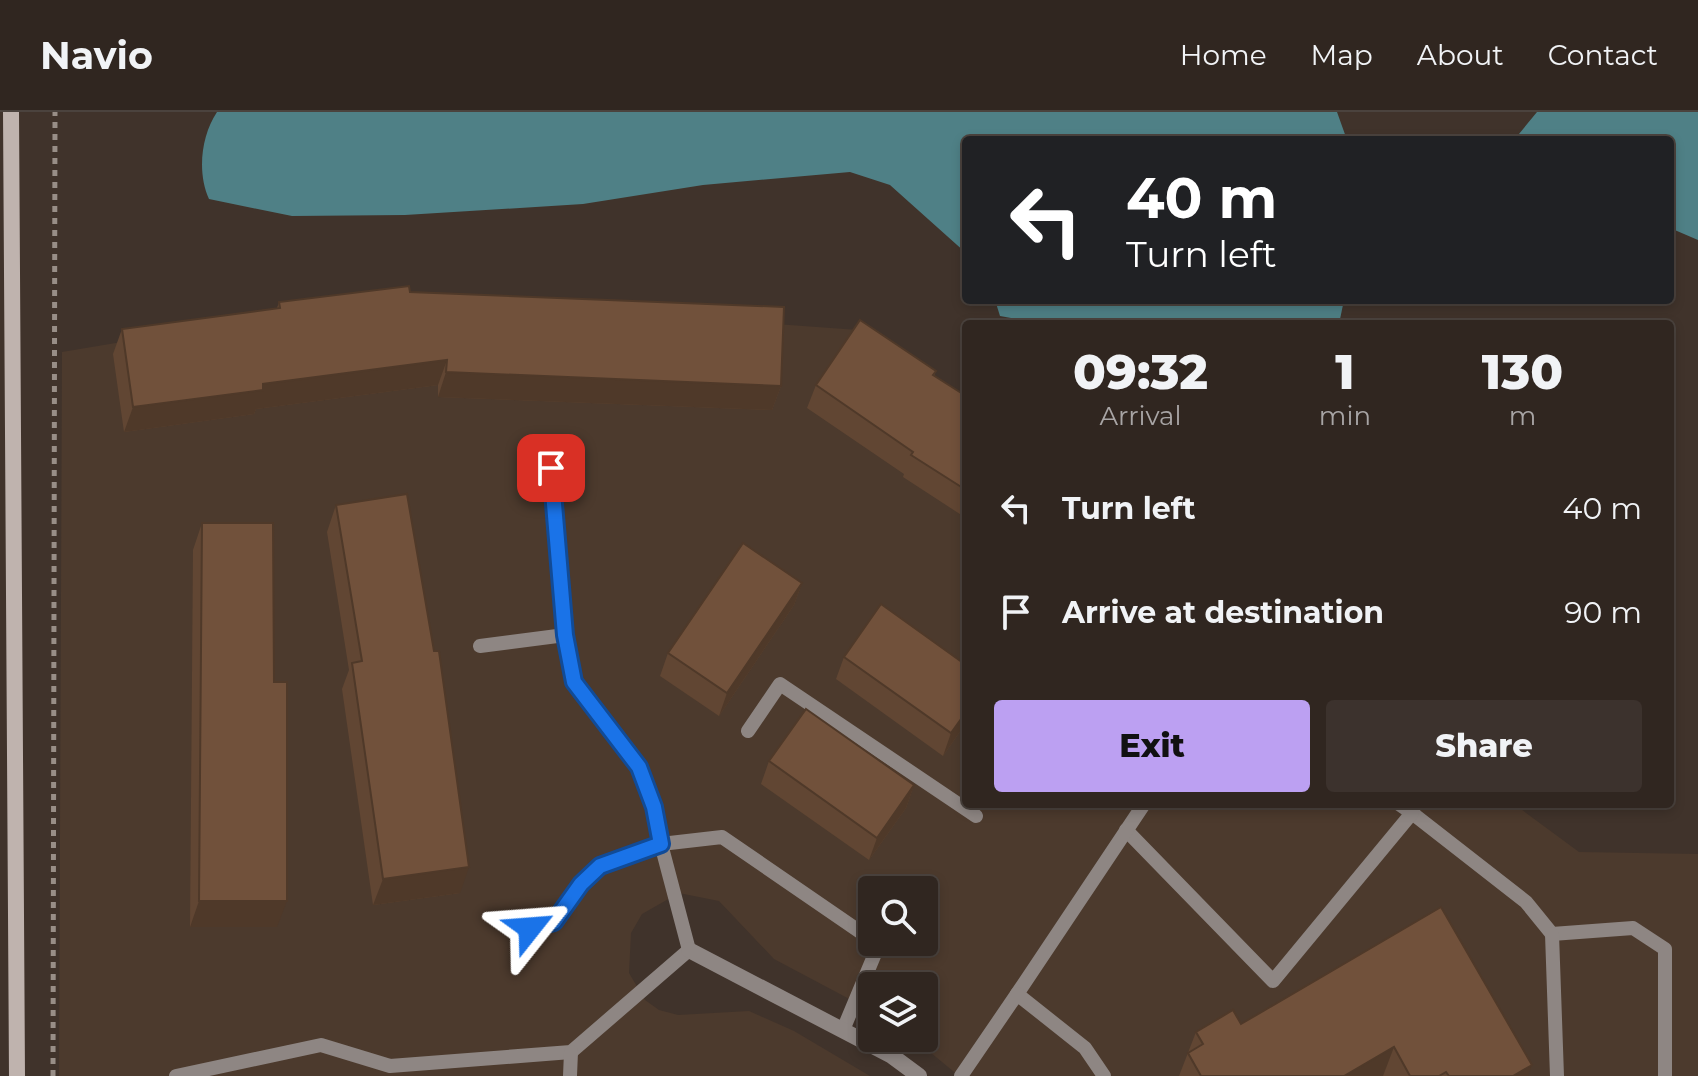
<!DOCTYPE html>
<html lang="en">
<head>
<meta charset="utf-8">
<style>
  body { margin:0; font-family:Montserrat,sans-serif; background:#3c322d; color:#f1f3f6; height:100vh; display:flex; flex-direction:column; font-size:30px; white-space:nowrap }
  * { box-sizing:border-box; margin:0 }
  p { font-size:26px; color:#a8a5a5 }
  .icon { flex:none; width:44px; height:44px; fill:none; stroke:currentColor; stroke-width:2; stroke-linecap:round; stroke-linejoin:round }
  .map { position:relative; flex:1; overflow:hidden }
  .drawer { position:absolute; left:962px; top:208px; width:712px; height:488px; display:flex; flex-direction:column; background:#302620; border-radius:8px; box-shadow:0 4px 12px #0003,0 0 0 2px #4b433e }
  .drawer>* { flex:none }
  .guide { position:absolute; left:962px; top:24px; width:712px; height:168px; border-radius:8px; box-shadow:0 4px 12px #0003,0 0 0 2px #4b433e; background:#202124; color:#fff; overflow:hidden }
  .buttons { position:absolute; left:858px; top:764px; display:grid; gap:16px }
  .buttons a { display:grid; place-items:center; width:80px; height:80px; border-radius:8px; background:#302620; box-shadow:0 4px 12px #0003,0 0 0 2px #4b433e; font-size:40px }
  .pin { position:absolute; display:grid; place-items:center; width:68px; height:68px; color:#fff; margin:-34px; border-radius:16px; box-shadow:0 4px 12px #0006 }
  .me { position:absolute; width:88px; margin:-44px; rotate:62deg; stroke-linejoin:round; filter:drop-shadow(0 0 6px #0008) }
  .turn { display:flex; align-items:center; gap:28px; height:168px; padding:0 32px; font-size:36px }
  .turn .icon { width:104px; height:104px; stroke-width:2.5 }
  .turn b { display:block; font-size:56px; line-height:68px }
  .eta { display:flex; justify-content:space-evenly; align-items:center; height:136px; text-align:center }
  .eta b { font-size:48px; font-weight:800; line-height:56px }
  .primary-button { display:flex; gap:16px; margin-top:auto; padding:16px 32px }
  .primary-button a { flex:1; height:92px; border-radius:8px; background:#bca0f2; color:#111; font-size:32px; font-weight:800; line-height:92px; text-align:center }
  .primary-button a+a { background:#3c322d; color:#f1f3f6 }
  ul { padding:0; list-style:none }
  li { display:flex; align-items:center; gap:24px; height:104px; padding:0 32px }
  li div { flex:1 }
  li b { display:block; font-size:30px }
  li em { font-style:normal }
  header { display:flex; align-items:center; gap:48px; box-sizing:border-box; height:112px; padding:0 40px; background:#302620; border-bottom:2px solid #4b433e }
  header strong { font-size:38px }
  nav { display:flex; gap:44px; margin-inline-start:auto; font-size:28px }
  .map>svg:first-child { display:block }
  .built { fill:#4c3a2d; fill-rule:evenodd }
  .water { fill:#4f8086 }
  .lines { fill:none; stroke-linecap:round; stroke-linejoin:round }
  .path { stroke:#988e87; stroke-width:5; stroke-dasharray:6 6; stroke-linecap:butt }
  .service { stroke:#8e8683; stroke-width:14 }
  .minor { stroke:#8e8683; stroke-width:16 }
  .secondary { stroke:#bfb3ae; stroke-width:16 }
  .wall { fill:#614633 }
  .shaded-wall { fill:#4f3929 }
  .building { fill:#71513b; stroke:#4f3929; stroke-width:2 }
  .route-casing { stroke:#114b97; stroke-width:20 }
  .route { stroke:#1a73e8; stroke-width:14 }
</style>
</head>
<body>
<header>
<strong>Navio</strong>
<nav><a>Home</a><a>Map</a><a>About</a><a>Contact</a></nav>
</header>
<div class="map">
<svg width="1698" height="964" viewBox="0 0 1698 964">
  <rect width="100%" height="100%" fill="#40332b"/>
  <path class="built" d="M396 184 858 218 966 294V692H1514L1579 740 1698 742V964H959L913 926H924V874H872V899L774 847 719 789 679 781 642 802 631 821 629 861 645 888 659 898 678 903 749 899 794 919 870 964H59L62 240ZM872 778H924V830H872Z"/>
  <g class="water">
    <path d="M217 0H1337L1347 28H966V141L890 73 850 60 703 73 583 92 405 103 292 104 209 87C197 61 201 24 217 0Z"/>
    <polygon points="1537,0 1698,0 1698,128 1670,116 1670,28 1514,28"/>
    <polygon points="995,188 1344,188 1339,212 1043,212 1000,204"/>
  </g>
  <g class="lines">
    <polyline class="path" points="53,964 55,0"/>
    <g class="service">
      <polyline points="551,356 565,523"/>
      <polyline points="480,534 565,523 574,570 639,655 654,695 661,732 722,725 872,828"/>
      <polyline points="748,619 780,572 976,704"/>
      <polyline points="1415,692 1412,701 1526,790 1552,822 1633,816 1665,837 1665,964"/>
      <polyline points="1126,718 1273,869 1412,701 1399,692"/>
      <polyline points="1552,822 1557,964"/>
      <polyline points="1017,882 1144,692"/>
      <polyline points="843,918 879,832 875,830"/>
      <polyline points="176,964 321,933 390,954 571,940 689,838 661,732 600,754 581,772 554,810 530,816"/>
      <polyline points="570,964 571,940"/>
      <polyline points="961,964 1017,882 1085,936 1104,964"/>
    </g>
    <polyline class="minor" points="689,838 892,944 919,964"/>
    <polyline class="secondary" points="11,0 17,964"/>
  </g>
  <g class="wall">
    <polygon points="410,180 781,274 772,298 438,285 438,273 256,297 254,302 124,320 113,242 122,217 277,196 279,190"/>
    <polygon points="936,259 934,264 966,284 966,406 903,365 904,362 807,296 816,273"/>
    <polygon points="336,393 460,781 373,793 342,577 349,558 327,420"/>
    <polygon points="202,411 274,570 277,815 190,815 193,438"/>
    <polygon points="802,471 794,493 719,604 660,564 668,541"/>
    <polygon points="844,545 966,553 966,611 943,644 836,567"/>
    <polygon points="769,649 914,673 906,696 869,748 761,672"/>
    <polygon points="1441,795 1528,964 1179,964 1196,920 1241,912"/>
  </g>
  <g class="shaded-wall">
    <polygon points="447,248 438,273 256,297 254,302 124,320 133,295 263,272"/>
    <polygon points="446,260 781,274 772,298 438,285"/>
    <polygon points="802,471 794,493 719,604 727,581"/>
    <polygon points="966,600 966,611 943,644 951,621"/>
    <polygon points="914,673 906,696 869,748 877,726"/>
    <polygon points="469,755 460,781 373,793 383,767"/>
    <polygon points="199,789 287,789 277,815 190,815"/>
    <polygon points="1394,935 1383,964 1344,964"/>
    <polygon points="1532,953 1528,964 1513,964"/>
  </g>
  <g class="building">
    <polygon points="409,174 410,180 784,195 781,274 446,260 447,248 263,272 263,278 133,295 122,217 280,196 279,190"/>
    <polygon points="860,208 936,259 933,263 966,284 966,378 911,343 913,340 816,273"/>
    <polygon points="407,382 434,539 439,539 469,755 383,767 352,551 362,549 336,393"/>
    <polygon points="202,411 273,411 274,570 287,570 287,789 199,789"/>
    <polygon points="743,431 802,471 727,581 668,541"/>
    <polygon points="881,492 966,553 966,600 951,621 844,545"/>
    <polygon points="806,597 914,673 877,726 769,649"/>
    <polygon points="1441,795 1532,953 1513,964 1449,964 1446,960 1439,964 1410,964 1394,935 1344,964 1201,964 1188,941 1203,932 1196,920 1233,898 1241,912"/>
  </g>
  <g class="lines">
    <g class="route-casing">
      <polyline id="route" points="530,816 554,810 581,772 600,754 661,732 654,695 639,655 574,570 565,523 551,356"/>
    </g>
    <use href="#route" class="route"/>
  </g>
</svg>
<div class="buttons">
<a><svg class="icon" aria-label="search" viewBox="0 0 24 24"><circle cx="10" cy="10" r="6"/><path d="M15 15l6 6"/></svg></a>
<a><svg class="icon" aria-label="layers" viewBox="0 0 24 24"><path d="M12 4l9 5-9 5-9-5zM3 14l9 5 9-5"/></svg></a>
</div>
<div class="pin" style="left:551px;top:356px;background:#d93025"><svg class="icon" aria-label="arrive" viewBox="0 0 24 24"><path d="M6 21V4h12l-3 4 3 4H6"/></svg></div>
<svg class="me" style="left:530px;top:816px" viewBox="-20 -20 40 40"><path d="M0-17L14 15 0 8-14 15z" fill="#1a73e8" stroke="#fff" stroke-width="4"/></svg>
<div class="guide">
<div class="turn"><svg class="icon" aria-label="left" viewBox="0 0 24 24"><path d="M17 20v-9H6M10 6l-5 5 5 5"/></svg><div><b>40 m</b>Turn left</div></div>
</div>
<section class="drawer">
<div class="eta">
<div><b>09:32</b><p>Arrival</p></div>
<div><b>1</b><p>min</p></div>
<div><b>130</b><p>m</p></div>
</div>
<ul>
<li><svg class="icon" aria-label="left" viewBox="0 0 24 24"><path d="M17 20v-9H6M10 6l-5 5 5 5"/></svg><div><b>Turn left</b></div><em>40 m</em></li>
<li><svg class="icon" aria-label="arrive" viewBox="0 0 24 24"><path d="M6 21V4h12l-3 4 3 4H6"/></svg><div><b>Arrive at destination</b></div><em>90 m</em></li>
</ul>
<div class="primary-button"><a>Exit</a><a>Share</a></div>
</section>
</div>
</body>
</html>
